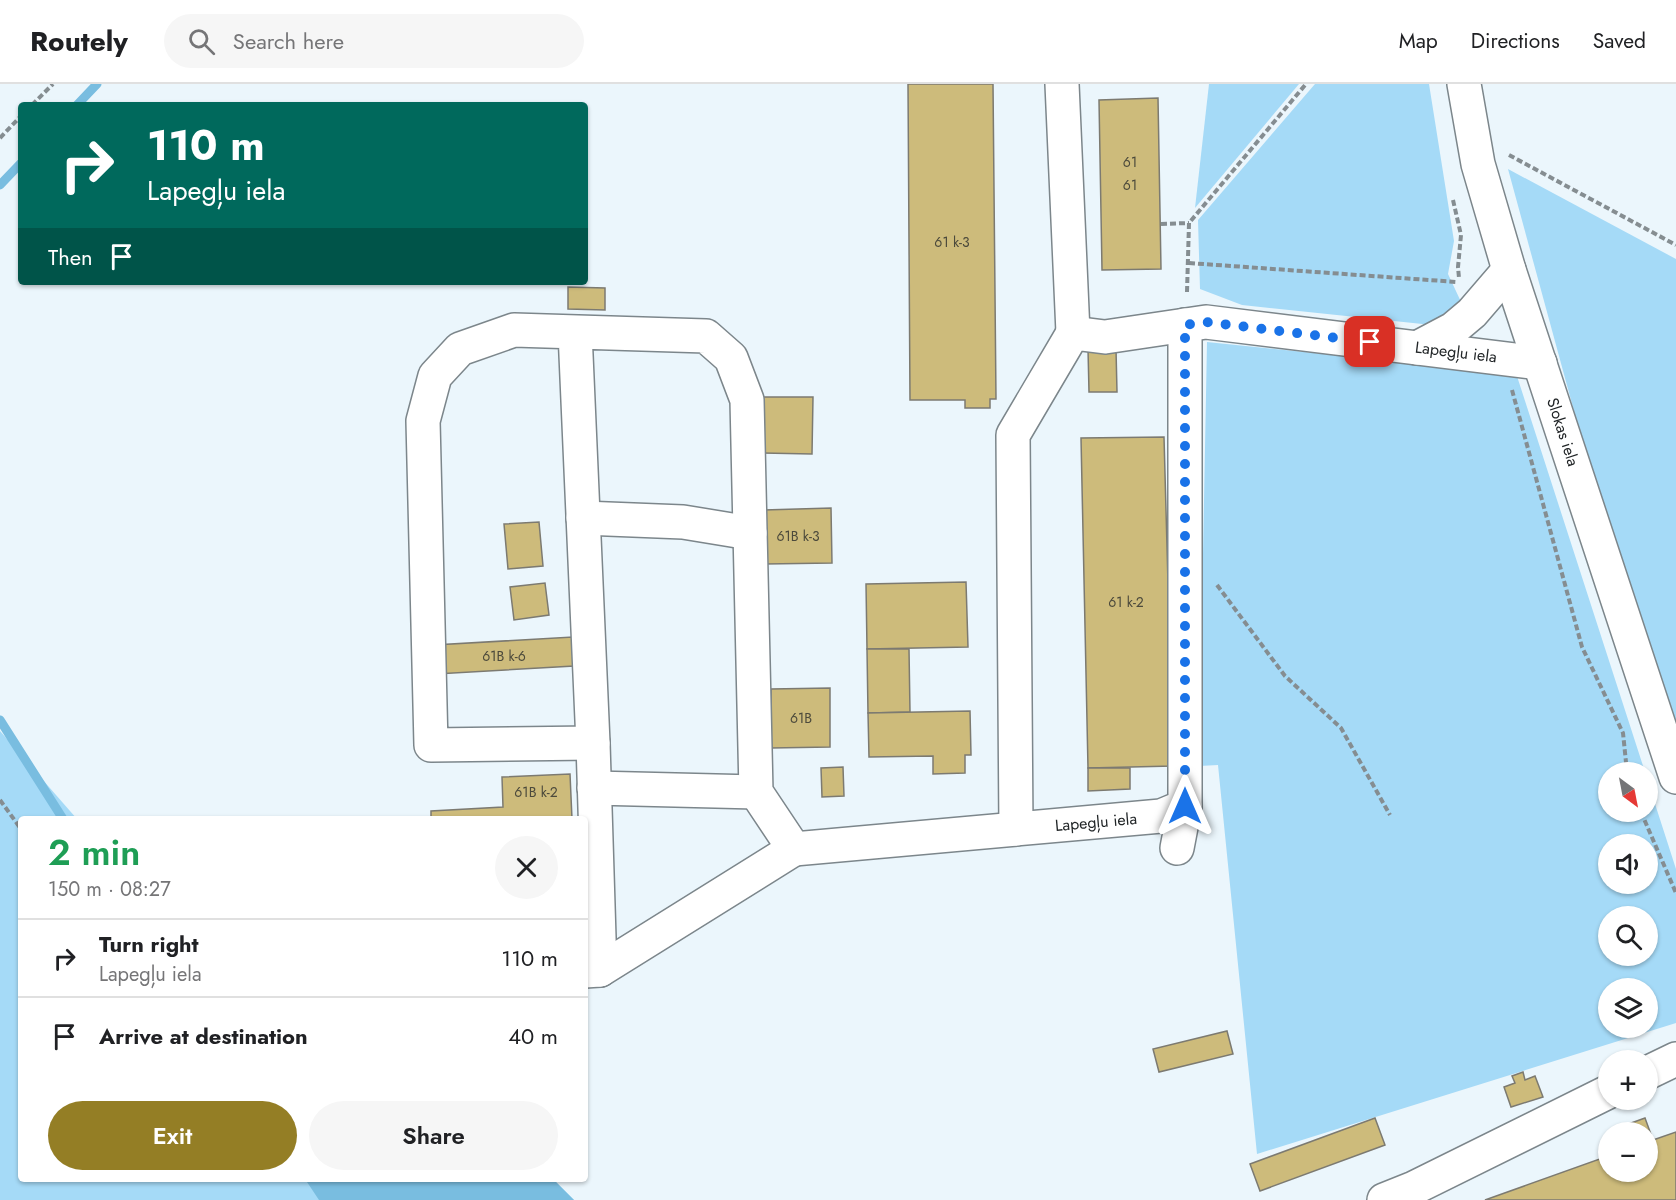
<!DOCTYPE html>
<html lang="en">
<head>
<meta charset="utf-8">
<style>
  body { margin:0; font-family:Jost,sans-serif; background:#f6f6f6; color:#202124; height:100vh; display:flex; flex-direction:column; font-size:22px; white-space:nowrap }
  * { box-sizing:border-box; margin:0 }
  p { font-size:20px; color:#757577 }
  .icon { flex:none; width:33px; height:33px; fill:none; stroke:currentColor; stroke-width:2; stroke-linecap:round; stroke-linejoin:round }
  .map { position:relative; flex:1; overflow:hidden }
  .drawer { position:absolute; left:18px; top:732px; width:570px; height:366px; display:flex; flex-direction:column; background:#fff; border-radius:6px; box-shadow:0 2px 4px #0004 }
  .drawer>* { flex:none }
  .hud { position:absolute; left:18px; top:18px; width:570px; height:183px; border-radius:6px; box-shadow:0 2px 4px #0004; background:#00695c; color:#fff; overflow:hidden }
  .needle { width:39px; rotate:148deg }
  .tools { position:absolute; left:1598px; top:678px; display:grid; gap:12px }
  .tools a { display:grid; place-items:center; width:60px; height:60px; border-radius:50%; background:#fff; box-shadow:0 2px 4px #0004; font-size:30px }
  .pin { position:absolute; display:grid; place-items:center; width:51px; height:51px; color:#fff; margin:-26px; border-radius:12px; box-shadow:0 3px 9px #0006 }
  .me { position:absolute; width:66px; margin:-33px; rotate:0deg; stroke-linejoin:round; filter:drop-shadow(0 0 4px #0008) }
  .turn { display:flex; align-items:center; gap:21px; height:126px; padding:0 30px; font-size:27px }
  .turn .icon { width:78px; height:78px; stroke-width:2.5 }
  .turn b { display:block; font-size:42px; line-height:51px }
  .then { display:flex; align-items:center; height:57px; padding:0 30px; background:#0003; gap:12px; font-size:22px }
  .round { display:grid; place-items:center; flex:none; width:63px; height:63px; border-radius:32px; background:#f6f6f6 }
  .headline { display:flex; align-items:center; justify-content:space-between; height:102px; padding:0 30px }
  h1 { font-size:36px; font-weight:600; line-height:45px; color:#1e9e55 }
  .primary-button { display:flex; gap:12px; margin-top:auto; padding:12px 30px }
  .primary-button a { flex:1; height:69px; border-radius:36px; background:#947e25; color:#fff; font-size:24px; font-weight:600; line-height:69px; text-align:center }
  .primary-button a+a { background:#f6f6f6; color:#202124 }
  ul { padding:0; list-style:none }
  li { display:flex; align-items:center; gap:18px; height:78px; padding:0 30px; border-top:2px solid #e0e0e0 }
  li div { flex:1 }
  li b { display:block; font-size:22px }
  li em { font-style:normal }
  header { display:flex; align-items:center; gap:36px; box-sizing:border-box; height:84px; padding:0 30px; background:#fff; border-bottom:2px solid #e0e0e0 }
  header strong { font-size:28px }
  nav { display:flex; gap:33px; margin-inline-start:auto; font-size:21px }
  .search { width:420px; height:54px; background:#f6f6f6; display:flex; align-items:center; gap:15px; box-sizing:border-box; padding:0 21px; border-radius:33px; color:#757577; font-size:22px }
  .map>svg:first-child { display:block }
  .green { fill:#a5daf7; fill-rule:evenodd }
  .water { fill:#79bde0 }
  .lines { fill:none; stroke-linecap:round; stroke-linejoin:round }
  .stream { stroke:#79bde0; stroke-width:9 }
  .building { fill:#cdbb7b; stroke:#7c7a71; stroke-width:1.5 }
  .minor-casing { stroke:#7c868b; stroke-width:36 }
  .major-casing { stroke:#7c868b; stroke-width:36 }
  .path { stroke:#858d91; stroke-width:4; stroke-dasharray:6 3; stroke-linecap:butt }
  .minor { stroke:#fff; stroke-width:33 }
  .major { stroke:#fff; stroke-width:33 }
  .route { stroke:#1a73e8; stroke-width:10; stroke-dasharray:0 18 }
  .labels { text-anchor:middle; dominant-baseline:central; stroke-width:4.5; stroke-linejoin:round; paint-order:stroke }
  .number-label { font-size:14px; fill:#4c4a3c }
  .street-label { font-size:16px; fill:#212527; stroke:#fff }
</style>
</head>
<body>
<header>
<strong>Routely</strong>
<div class="search"><svg class="icon" aria-label="search" viewBox="0 0 24 24"><circle cx="10" cy="10" r="6"/><path d="M15 15l6 6"/></svg>Search here</div>
<nav><a>Map</a><a>Directions</a><a>Saved</a></nav>
</header>
<div class="map">
<svg width="1676" height="1116" viewBox="0 0 1676 1116">
  <rect width="100%" height="100%" fill="#ebf6fc"/>
  <g class="green">
    <polygon points="1209,0 1299,0 1195,124"/>
    <polygon points="1315,0 1429,0 1454,157 1448,190 1462,220 1432,241 1242,221 1200,205 1198,136"/>
    <polygon points="1508,85 1676,175 1676,693 1667,668"/>
    <path d="M1207 258 1401 278 1515 286 1645 688H1608V728H1647V695L1676 785V939L1257 1070 1218 681 1199 682ZM1608 760H1647V800H1608ZM1608 832H1647V872H1608ZM1608 904H1647V944H1608Z"/>
    <polygon points="0,647 77,735 21,735 21,1095 553,1095 574,1116 0,1116"/>
  </g>
  <polygon class="water" points="305,1095 553,1095 574,1116 319,1116"/>
  <g class="lines">
    <g class="stream">
      <polyline points="77,21 97,0"/>
      <polyline points="0,101 21,79"/>
      <polyline points="0,636 63,735"/>
    </g>
  </g>
  <g class="building">
    <polygon points="908,0 993,0 996,315 990,315 990,324 965,324 965,316 910,316"/>
    <polygon points="1158,14 1161,185 1102,186 1099,16"/>
    <polygon points="568,203 605,204 605,226 568,225"/>
    <polygon points="1088,265 1116,265 1117,308 1089,308"/>
    <polygon points="761,313 813,313 812,370 761,369"/>
    <polygon points="1164,353 1173,682 1088,684 1081,354"/>
    <polygon points="831,424 832,479 765,480 764,426"/>
    <polygon points="539,438 543,482 508,485 504,440"/>
    <polygon points="966,498 968,563 867,565 866,500"/>
    <polygon points="545,499 549,531 514,536 510,503"/>
    <polygon points="573,553 574,582 436,590 434,561"/>
    <polygon points="867,565 909,565 910,628 868,629"/>
    <polygon points="830,604 830,663 771,664 771,605"/>
    <polygon points="970,627 971,671 965,671 965,689 933,690 933,672 869,673 868,629"/>
    <polygon points="843,683 844,712 822,713 821,684"/>
    <polygon points="1088,684 1130,684 1130,705 1088,707"/>
    <polygon points="570,690 572,735 431,735 431,727 503,723 502,693"/>
    <polygon points="1227,947 1233,970 1159,988 1153,965"/>
    <polygon points="1523,988 1525,996 1535,992 1543,1013 1511,1023 1504,1003 1515,999 1512,992"/>
    <polygon points="1375,1034 1385,1061 1260,1107 1250,1080"/>
    <polygon points="1645,1034 1653,1056 1676,1048 1676,1116 1485,1116 1608,1072 1608,1088 1647,1088 1647,1048 1621,1048 1620,1043"/>
  </g>
  <g class="lines">
    <g class="minor-casing">
      <g id="minor">
        <polyline points="1062,0 1073,249"/>
        <polyline points="575,248 593,659 431,661 423,337 435,292 460,265 514,246 706,252 731,274 747,316 756,708 794,765 1161,732 1185,722 1185,241"/>
        <polyline points="1417,264 1453,245 1472,229 1509,186"/>
        <polyline points="583,434 683,438 750,449"/>
        <polyline points="593,659 600,886"/>
        <polyline points="594,704 756,708"/>
        <polyline points="1016,745 1013,351 1073,249 1105,253 1206,238 1540,279"/>
        <polyline points="1177,764 1185,722"/>
        <polyline points="585,887 600,886 794,765"/>
        <polyline points="1647,989 1676,975"/>
        <polyline points="1384,1116 1414,1104 1608,1008"/>
      </g>
    </g>
    <g class="major-casing">
      <polyline id="major" points="1464,0 1478,80 1509,186 1676,693"/>
    </g>
    <g class="path">
      <polyline points="32,21 53,0"/>
      <polyline points="0,54 21,32"/>
      <polyline points="1509,71 1676,161"/>
      <polyline points="1453,116 1461,151 1458,183 1459,194"/>
      <polyline points="1161,140 1189,139"/>
      <polyline points="1189,179 1457,198"/>
      <polyline points="1187,208 1189,139 1306,0"/>
      <polyline points="1512,306 1582,563 1623,649 1627,688"/>
      <polyline points="1217,501 1285,592 1341,644 1390,731"/>
      <polyline points="0,716 21,745"/>
      <polyline points="1641,728 1676,809"/>
    </g>
    <use href="#minor" class="minor"/>
    <use href="#major" class="major"/>
  </g>
  <g class="lines">
    <polyline class="route" points="1185,722 1185,241 1206,238 1370,258"/>
  </g>
  <g class="labels">
    <g class="number-label">
      <text x="1130" y="78">61</text>
      <text x="1130" y="101">61</text>
      <text x="952" y="158">61 k-3</text>
      <text x="798" y="452">61B k-3</text>
      <text x="1126" y="518">61 k-2</text>
      <text x="504" y="572">61B k-6</text>
      <text x="801" y="634">61B</text>
      <text x="536" y="708">61B k-2</text>
    </g>
    <g class="street-label">
      <text transform="translate(1456 268) rotate(7)">Lapegļu iela</text>
      <text transform="translate(1563 348) rotate(72)">Slokas iela</text>
      <text transform="translate(1096 738) rotate(-5)">Lapegļu iela</text>
    </g>
  </g>
</svg>
<div class="tools">
<a><svg class="needle" viewBox="-14 -14 28 28"><path d="M0-13l5 13h-10z" fill="#e53935"/><path d="M0 13l5-13h-10z" fill="#757577"/></svg></a>
<a><svg class="icon" aria-label="sound" viewBox="0 0 24 24"><path d="M4 9h4l5-4v14l-5-4H4zM17 9q2 3 0 6"/></svg></a>
<a><svg class="icon" aria-label="search" viewBox="0 0 24 24"><circle cx="10" cy="10" r="6"/><path d="M15 15l6 6"/></svg></a>
<a><svg class="icon" aria-label="layers" viewBox="0 0 24 24"><path d="M12 4l9 5-9 5-9-5zM3 14l9 5 9-5"/></svg></a>
<a>+</a>
<a>−</a>
</div>
<div class="pin" style="left:1370px;top:258px;background:#d93025"><svg class="icon" aria-label="arrive" viewBox="0 0 24 24"><path d="M6 21V4h12l-3 4 3 4H6"/></svg></div>
<svg class="me" style="left:1185px;top:722px" viewBox="-20 -20 40 40"><path d="M0-17L14 15 0 8-14 15z" fill="#1a73e8" stroke="#fff" stroke-width="4"/></svg>
<div class="hud">
<div class="turn"><svg class="icon" aria-label="right" viewBox="0 0 24 24"><path d="M7 20v-9h11M14 6l5 5-5 5"/></svg><div><b>110 m</b>Lapegļu iela</div></div>
<div class="then">Then<svg class="icon" aria-label="arrive" viewBox="0 0 24 24"><path d="M6 21V4h12l-3 4 3 4H6"/></svg></div>
</div>
<section class="drawer">
<div class="headline"><div><h1>2 min</h1><p>150 m · 08:27</p></div><a class="round"><svg class="icon" aria-label="close" viewBox="0 0 24 24"><path d="M6 6l12 12M18 6L6 18"/></svg></a></div>
<ul>
<li><svg class="icon" aria-label="right" viewBox="0 0 24 24"><path d="M7 20v-9h11M14 6l5 5-5 5"/></svg><div><b>Turn right</b><p>Lapegļu iela</p></div><em>110 m</em></li>
<li><svg class="icon" aria-label="arrive" viewBox="0 0 24 24"><path d="M6 21V4h12l-3 4 3 4H6"/></svg><div><b>Arrive at destination</b></div><em>40 m</em></li>
</ul>
<div class="primary-button"><a>Exit</a><a>Share</a></div>
</section>
</div>
</body>
</html>
